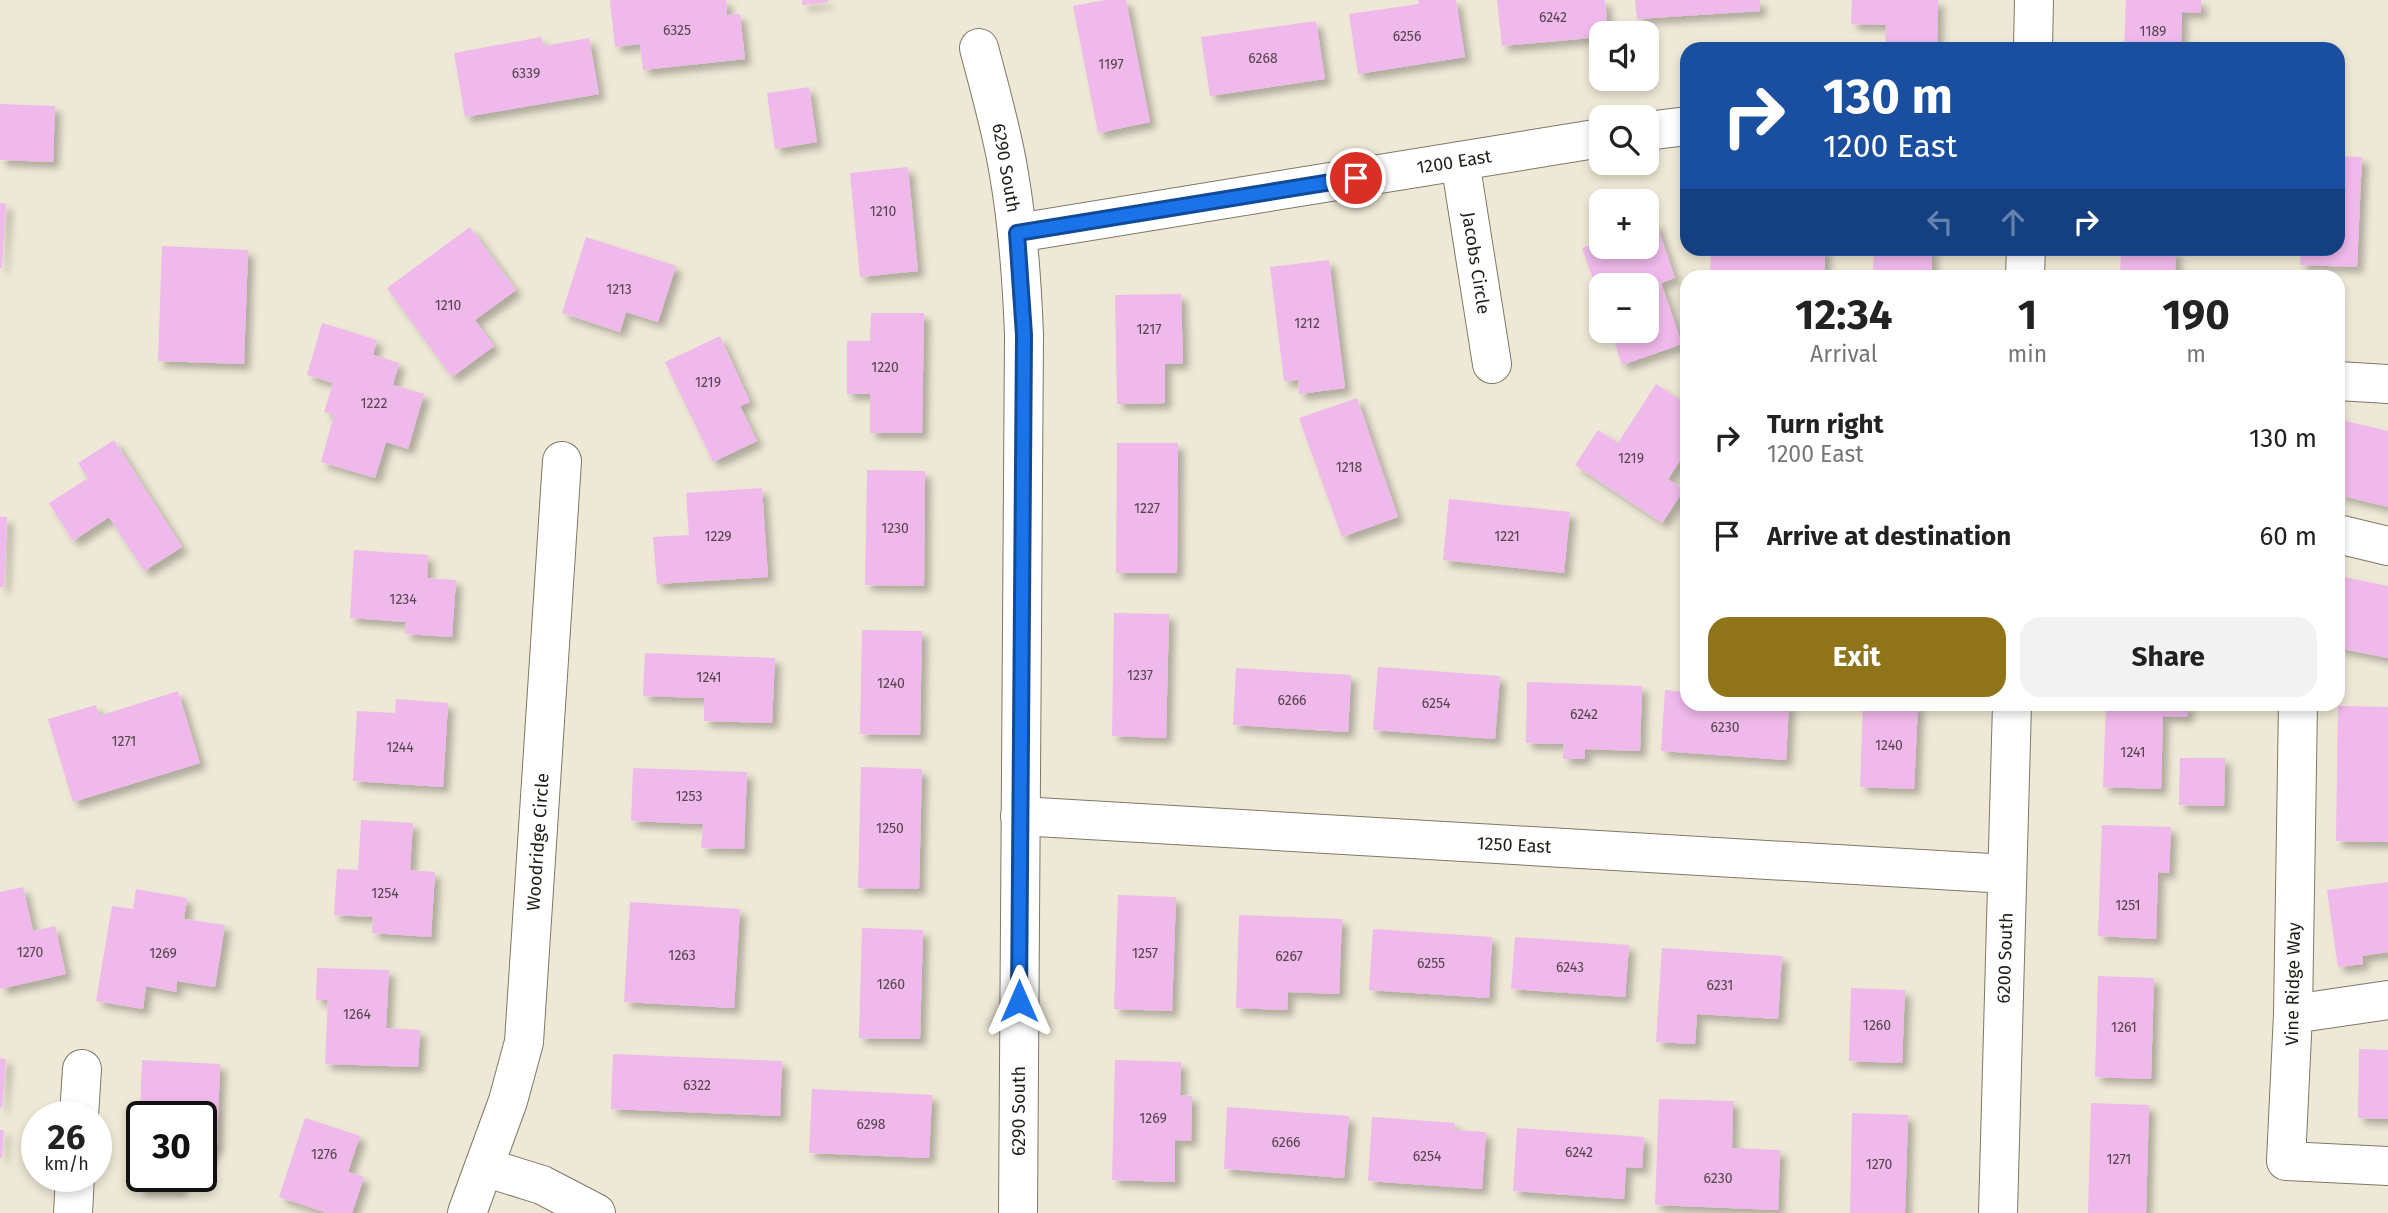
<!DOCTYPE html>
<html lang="en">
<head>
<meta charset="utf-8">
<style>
  body { margin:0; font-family:"Fira Sans",sans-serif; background:#f2f2f2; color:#222; height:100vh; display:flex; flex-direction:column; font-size:26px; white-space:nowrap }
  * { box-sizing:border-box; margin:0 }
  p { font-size:23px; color:#767676 }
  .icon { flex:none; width:38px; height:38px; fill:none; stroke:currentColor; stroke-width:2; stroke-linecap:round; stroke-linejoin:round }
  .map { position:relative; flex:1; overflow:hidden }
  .sheet { position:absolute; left:1680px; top:270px; width:665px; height:441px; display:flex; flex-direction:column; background:#fff; border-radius:21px; box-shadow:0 4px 10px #0003 }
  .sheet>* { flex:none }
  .top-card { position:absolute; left:1680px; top:42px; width:665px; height:214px; border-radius:21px; box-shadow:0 4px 10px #0003; background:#1a4fa0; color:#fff; overflow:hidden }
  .fabs { position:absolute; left:1589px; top:21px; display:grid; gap:14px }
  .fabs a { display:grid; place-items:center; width:70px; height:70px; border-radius:14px; background:#fff; box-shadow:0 4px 10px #0003; font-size:35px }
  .speed { position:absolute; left:21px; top:1101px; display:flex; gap:14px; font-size:35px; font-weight:700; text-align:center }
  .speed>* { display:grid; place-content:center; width:91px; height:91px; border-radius:50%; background:#fff; box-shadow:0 4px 10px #0003; line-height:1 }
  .speed small { font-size:18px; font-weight:400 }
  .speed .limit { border:4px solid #111; border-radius:10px; background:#fff; color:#111 }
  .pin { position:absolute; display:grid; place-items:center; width:60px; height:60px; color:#fff; margin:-30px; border:4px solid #fff; border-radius:50%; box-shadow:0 2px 7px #0007 }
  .me { position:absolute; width:77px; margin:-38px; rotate:0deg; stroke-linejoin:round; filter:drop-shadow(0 0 5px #0008) }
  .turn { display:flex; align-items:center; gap:24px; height:147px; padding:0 28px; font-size:32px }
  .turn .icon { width:91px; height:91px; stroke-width:2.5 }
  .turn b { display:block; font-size:49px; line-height:60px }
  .lanes { display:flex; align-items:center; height:66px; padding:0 28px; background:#0003; justify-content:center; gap:35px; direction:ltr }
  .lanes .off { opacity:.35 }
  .eta { display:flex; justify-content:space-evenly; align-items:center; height:119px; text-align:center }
  .eta b { font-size:42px; font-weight:700; line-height:49px }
  .primary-button { display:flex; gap:14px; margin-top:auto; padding:14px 28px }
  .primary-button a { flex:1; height:80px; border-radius:21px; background:#907419; color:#fff; font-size:28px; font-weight:700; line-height:80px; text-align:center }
  .primary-button a+a { background:#f2f2f2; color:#222 }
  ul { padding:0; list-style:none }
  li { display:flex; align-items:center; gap:21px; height:98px; padding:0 28px }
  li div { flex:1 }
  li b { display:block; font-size:26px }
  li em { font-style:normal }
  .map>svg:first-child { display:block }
  .building { fill:#f0b9eb; filter:url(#shadow) }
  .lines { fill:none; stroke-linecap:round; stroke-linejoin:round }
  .minor-casing { stroke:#7e7867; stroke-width:40 }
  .minor { stroke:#fff; stroke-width:38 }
  .route-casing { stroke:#114b97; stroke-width:18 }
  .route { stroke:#1a73e8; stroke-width:12 }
  .labels { text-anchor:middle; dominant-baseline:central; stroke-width:5; stroke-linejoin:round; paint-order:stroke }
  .number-label { font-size:14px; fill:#54454c }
  .street-label { font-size:18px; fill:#201e17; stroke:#fff }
</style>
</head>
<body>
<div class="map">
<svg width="2388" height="1213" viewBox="0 0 2388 1213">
  <defs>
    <filter id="shadow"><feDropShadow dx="6" dy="6" stdDeviation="3.5" flood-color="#0004"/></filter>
  </defs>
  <rect width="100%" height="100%" fill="#eee8d6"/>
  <g class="building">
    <polygon points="610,0 726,0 727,15 740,14 745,59 643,70 640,44 615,47"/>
    <polygon points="802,0 828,0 828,2 802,5"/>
    <polygon points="1105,0 1126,0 1150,122 1098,133 1073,6"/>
    <polygon points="1418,0 1456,0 1465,57 1358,74 1349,14 1419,4"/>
    <polygon points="1497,0 1605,0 1608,33 1601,33 1601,37 1502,46"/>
    <polygon points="1635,0 1760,0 1760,11 1637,19"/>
    <polygon points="1852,0 1938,0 1937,49 1885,49 1886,25 1851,24"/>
    <polygon points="2126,0 2201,0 2201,13 2182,12 2181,49 2124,49"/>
    <polygon points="1316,21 1325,79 1210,96 1201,37"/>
    <polygon points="541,37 543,46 589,38 599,94 465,117 454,53"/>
    <polygon points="809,87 817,142 775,149 767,93"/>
    <polygon points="0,104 55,106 53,162 0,160"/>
    <polygon points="2338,156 2362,157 2357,267 2300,265 2301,248 2338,248"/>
    <polygon points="908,167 918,271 860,277 850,173"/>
    <polygon points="0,203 6,204 2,268 0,268"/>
    <polygon points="1656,222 1675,278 1661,283 1682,344 1622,365 1611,331 1647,331 1647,285 1601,285 1601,302 1582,248 1601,241 1601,247 1647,247 1647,225"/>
    <polygon points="470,227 516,290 475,320 494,346 452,377 387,288"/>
    <polygon points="586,237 676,266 658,322 626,312 620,332 562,313"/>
    <polygon points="162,246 248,250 244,364 158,361"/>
    <polygon points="1711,248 1825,248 1825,276 1710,276"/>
    <polygon points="1874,248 1932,248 1932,276 1873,276"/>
    <polygon points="2121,249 2176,251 2175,276 2120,276"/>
    <polygon points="1329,260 1345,388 1299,394 1298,380 1284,381 1270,267"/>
    <polygon points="1181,294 1183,363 1165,364 1165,403 1117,404 1115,295"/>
    <polygon points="871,313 924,313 922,433 870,433 870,394 847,394 847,341 870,341"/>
    <polygon points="322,323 377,340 373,355 399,363 393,385 424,394 408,449 386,442 375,478 321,462 334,415 324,412 333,383 307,375"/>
    <polygon points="720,336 750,402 740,406 757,441 713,462 665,362"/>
    <polygon points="1656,384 1687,405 1687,450 1668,479 1684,490 1662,523 1575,465 1598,430 1618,443"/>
    <polygon points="1357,398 1398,517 1342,537 1299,418"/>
    <polygon points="2341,420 2388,431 2388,507 2338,495 2338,431"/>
    <polygon points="114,440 182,547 144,571 109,517 73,541 49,503 88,478 78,463"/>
    <polygon points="1117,443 1178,443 1177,573 1116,573"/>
    <polygon points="867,470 925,471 924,586 865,585"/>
    <polygon points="762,488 768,577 657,584 653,537 689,535 686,493"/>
    <polygon points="1449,499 1570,512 1564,573 1443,560"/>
    <polygon points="0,517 7,517 4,587 0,587"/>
    <polygon points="354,550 428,555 427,578 456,580 452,637 405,634 406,622 350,618"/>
    <polygon points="2344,577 2388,586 2388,658 2338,648 2338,604"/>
    <polygon points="1114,613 1169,614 1166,738 1112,736"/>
    <polygon points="862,630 922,631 920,735 860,734"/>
    <polygon points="645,653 775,658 772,723 704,721 704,698 643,696"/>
    <polygon points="1378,667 1500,676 1495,739 1373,730"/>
    <polygon points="1236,668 1351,675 1348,732 1233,725"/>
    <polygon points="1527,682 1642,686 1640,751 1585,749 1585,759 1563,759 1564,744 1526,743"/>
    <polygon points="1665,690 1687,692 1687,704 1789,704 1786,760 1661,751"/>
    <polygon points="178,691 200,763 73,802 48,719 96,705 99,716"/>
    <polygon points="396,699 448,703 443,787 353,781 357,711 395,713"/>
    <polygon points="1863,704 1918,704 1914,789 1860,787"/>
    <polygon points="2106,704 2188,704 2187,717 2163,716 2161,789 2103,787"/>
    <polygon points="2338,706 2388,707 2388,842 2336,841"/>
    <polygon points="2180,758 2225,758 2224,806 2179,805"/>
    <polygon points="861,767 922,769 919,889 858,888"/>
    <polygon points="633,768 747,772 744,849 701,848 703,824 631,821"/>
    <polygon points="361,820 413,823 410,870 435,872 431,937 372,933 373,917 334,915 337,869 358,870"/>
    <polygon points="2102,825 2171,827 2169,873 2158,872 2156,939 2098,936"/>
    <polygon points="2388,882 2388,952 2362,956 2363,964 2338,967 2327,890"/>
    <polygon points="23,887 33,931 55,926 66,974 0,989 0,892"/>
    <polygon points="136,889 187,898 184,919 225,925 215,987 177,981 176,992 146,986 143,1009 96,1001 112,906 133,909"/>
    <polygon points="1118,895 1176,897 1172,1011 1114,1009"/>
    <polygon points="630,902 740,909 734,1008 624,1002"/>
    <polygon points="1239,915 1342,919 1339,994 1288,992 1287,1010 1236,1008"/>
    <polygon points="862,928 923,930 920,1039 859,1038"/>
    <polygon points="1373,929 1492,937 1489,998 1369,990"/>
    <polygon points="1515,937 1629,945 1625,997 1511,989"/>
    <polygon points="1662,948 1782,956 1778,1019 1697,1014 1695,1044 1656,1042"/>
    <polygon points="317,968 389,970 386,1028 420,1030 418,1067 325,1064 328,1000 316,1000"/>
    <polygon points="2098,976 2154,978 2151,1079 2095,1077"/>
    <polygon points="1851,988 1905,990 1902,1063 1849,1061"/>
    <polygon points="2359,1049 2388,1050 2388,1119 2358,1118"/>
    <polygon points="613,1054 782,1061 780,1116 611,1109"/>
    <polygon points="0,1058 6,1059 2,1108 0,1107"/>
    <polygon points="142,1060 220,1064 217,1146 201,1167 201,1116 140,1116"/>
    <polygon points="1115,1060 1181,1062 1180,1095 1192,1096 1191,1141 1175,1140 1175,1182 1112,1180"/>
    <polygon points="812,1089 932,1095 929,1158 809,1153"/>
    <polygon points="1659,1099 1733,1101 1732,1148 1780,1150 1778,1210 1655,1205"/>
    <polygon points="2091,1103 2149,1105 2146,1213 2088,1213"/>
    <polygon points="1227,1107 1349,1116 1344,1178 1224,1169"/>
    <polygon points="1852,1113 1908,1115 1905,1213 1850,1213"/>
    <polygon points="1372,1117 1455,1123 1454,1130 1486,1132 1482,1189 1368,1181"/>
    <polygon points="305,1118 360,1136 348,1172 364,1177 352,1213 327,1213 279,1197"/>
    <polygon points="1517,1128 1644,1137 1642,1168 1626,1167 1624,1199 1513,1191"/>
    <polygon points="0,1130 4,1130 2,1158 0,1158"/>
    <polygon points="140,1133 142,1133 142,1176 182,1176 181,1191 137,1190"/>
  </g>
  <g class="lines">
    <g class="minor-casing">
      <g id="minor">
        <path d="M979 48C990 90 1002 131 1009 174 1018 227 1022 281 1024 335L1018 1213"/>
        <polyline points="2033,49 2034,0"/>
        <polyline points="1647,131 1687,126"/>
        <polyline points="1460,161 1492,364"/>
        <polyline points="1017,233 1601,138"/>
        <polyline points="2025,276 2026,248"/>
        <polyline points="2338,381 2388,384"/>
        <polyline points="2338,534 2388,546"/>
        <polyline points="2298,704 2293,1014 2286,1161 2388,1166"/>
        <polyline points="1020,816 2007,874"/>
        <polyline points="2293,1014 2388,1000"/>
        <polyline points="79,1116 82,1069"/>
        <polyline points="484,1167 542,1185 596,1213"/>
        <polyline points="73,1213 75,1176"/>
        <polyline points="467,1213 508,1101 524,1042 562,461"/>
        <polyline points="1998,1213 2012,704"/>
      </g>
    </g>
    <use href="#minor" class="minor"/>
  </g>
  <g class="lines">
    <g class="route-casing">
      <polyline id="route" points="1019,1001 1024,335 1017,233 1356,178"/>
    </g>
    <use href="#route" class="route"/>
  </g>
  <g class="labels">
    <g class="number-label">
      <text x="1553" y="17">6242</text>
      <text x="677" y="30">6325</text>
      <text x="2153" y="31">1189</text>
      <text x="1407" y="36">6256</text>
      <text x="1263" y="58">6268</text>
      <text x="1111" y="64">1197</text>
      <text x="526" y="73">6339</text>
      <text x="883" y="211">1210</text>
      <text x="619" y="289">1213</text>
      <text x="448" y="305">1210</text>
      <text x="1307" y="323">1212</text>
      <text x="1149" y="329">1217</text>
      <text x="885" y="367">1220</text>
      <text x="708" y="382">1219</text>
      <text x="374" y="403">1222</text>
      <text x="1631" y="458">1219</text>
      <text x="1349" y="467">1218</text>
      <text x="1147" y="508">1227</text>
      <text x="895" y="528">1230</text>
      <text x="718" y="536">1229</text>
      <text x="1507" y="536">1221</text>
      <text x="403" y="599">1234</text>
      <text x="1140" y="675">1237</text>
      <text x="709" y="677">1241</text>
      <text x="891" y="683">1240</text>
      <text x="1292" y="700">6266</text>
      <text x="1436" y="703">6254</text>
      <text x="1584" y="714">6242</text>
      <text x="1725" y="727">6230</text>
      <text x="124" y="741">1271</text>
      <text x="1889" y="745">1240</text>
      <text x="400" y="747">1244</text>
      <text x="2133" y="752">1241</text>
      <text x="689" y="796">1253</text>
      <text x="890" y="828">1250</text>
      <text x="385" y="893">1254</text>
      <text x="2128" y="905">1251</text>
      <text x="30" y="952">1270</text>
      <text x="163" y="953">1269</text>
      <text x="1145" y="953">1257</text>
      <text x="682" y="955">1263</text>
      <text x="1289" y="956">6267</text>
      <text x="1431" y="963">6255</text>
      <text x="1570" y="967">6243</text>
      <text x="891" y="984">1260</text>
      <text x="1720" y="985">6231</text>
      <text x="357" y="1014">1264</text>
      <text x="1877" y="1025">1260</text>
      <text x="2124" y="1027">1261</text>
      <text x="697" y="1085">6322</text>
      <text x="1153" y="1118">1269</text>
      <text x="871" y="1124">6298</text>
      <text x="1286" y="1142">6266</text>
      <text x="1579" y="1152">6242</text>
      <text x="324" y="1154">1276</text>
      <text x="1427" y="1156">6254</text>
      <text x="2119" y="1159">1271</text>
      <text x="1879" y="1164">1270</text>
      <text x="1718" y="1178">6230</text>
    </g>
    <g class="street-label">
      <text transform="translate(1454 162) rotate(-9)">1200 East</text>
      <text transform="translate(1006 168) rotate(80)">6290 South</text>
      <text transform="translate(1476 263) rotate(81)">Jacobs Circle</text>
      <text transform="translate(538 842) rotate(-86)">Woodridge Circle</text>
      <text transform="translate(1514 845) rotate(3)">1250 East</text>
      <text transform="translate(2005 958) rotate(-88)">6200 South</text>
      <text transform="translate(2293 984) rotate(-89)">Vine Ridge Way</text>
      <text transform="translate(1019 1111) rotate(-90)">6290 South</text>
    </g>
  </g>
</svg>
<div class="fabs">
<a><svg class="icon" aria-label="sound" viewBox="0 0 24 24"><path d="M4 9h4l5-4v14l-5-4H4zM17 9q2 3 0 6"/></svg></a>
<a><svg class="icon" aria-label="search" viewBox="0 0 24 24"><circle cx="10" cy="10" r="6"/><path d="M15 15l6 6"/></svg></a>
<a>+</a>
<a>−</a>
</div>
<div class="speed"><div>26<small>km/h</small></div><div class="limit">30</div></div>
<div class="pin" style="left:1356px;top:178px;background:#d93025"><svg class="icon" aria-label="arrive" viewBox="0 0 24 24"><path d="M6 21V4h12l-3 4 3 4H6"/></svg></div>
<svg class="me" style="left:1019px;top:1001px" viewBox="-20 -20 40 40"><path d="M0-17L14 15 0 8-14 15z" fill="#1a73e8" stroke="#fff" stroke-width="4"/></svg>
<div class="top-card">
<div class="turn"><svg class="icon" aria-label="right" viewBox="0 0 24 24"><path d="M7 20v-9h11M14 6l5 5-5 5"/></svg><div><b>130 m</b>1200 East</div></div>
<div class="lanes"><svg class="icon off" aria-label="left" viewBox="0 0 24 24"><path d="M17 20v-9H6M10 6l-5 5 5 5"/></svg><svg class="icon off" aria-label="ahead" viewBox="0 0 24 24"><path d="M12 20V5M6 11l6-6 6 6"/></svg><svg class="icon" aria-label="right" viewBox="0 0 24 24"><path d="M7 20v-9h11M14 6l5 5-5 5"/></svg></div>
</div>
<section class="sheet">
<div class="eta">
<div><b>12:34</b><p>Arrival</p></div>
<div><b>1</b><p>min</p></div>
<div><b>190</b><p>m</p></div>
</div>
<ul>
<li><svg class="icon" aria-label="right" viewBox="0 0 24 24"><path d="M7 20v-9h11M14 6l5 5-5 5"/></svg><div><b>Turn right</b><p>1200 East</p></div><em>130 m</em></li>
<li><svg class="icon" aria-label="arrive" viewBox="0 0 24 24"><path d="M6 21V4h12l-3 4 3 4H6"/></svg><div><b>Arrive at destination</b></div><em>60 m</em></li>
</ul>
<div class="primary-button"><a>Exit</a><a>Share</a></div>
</section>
</div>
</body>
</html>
